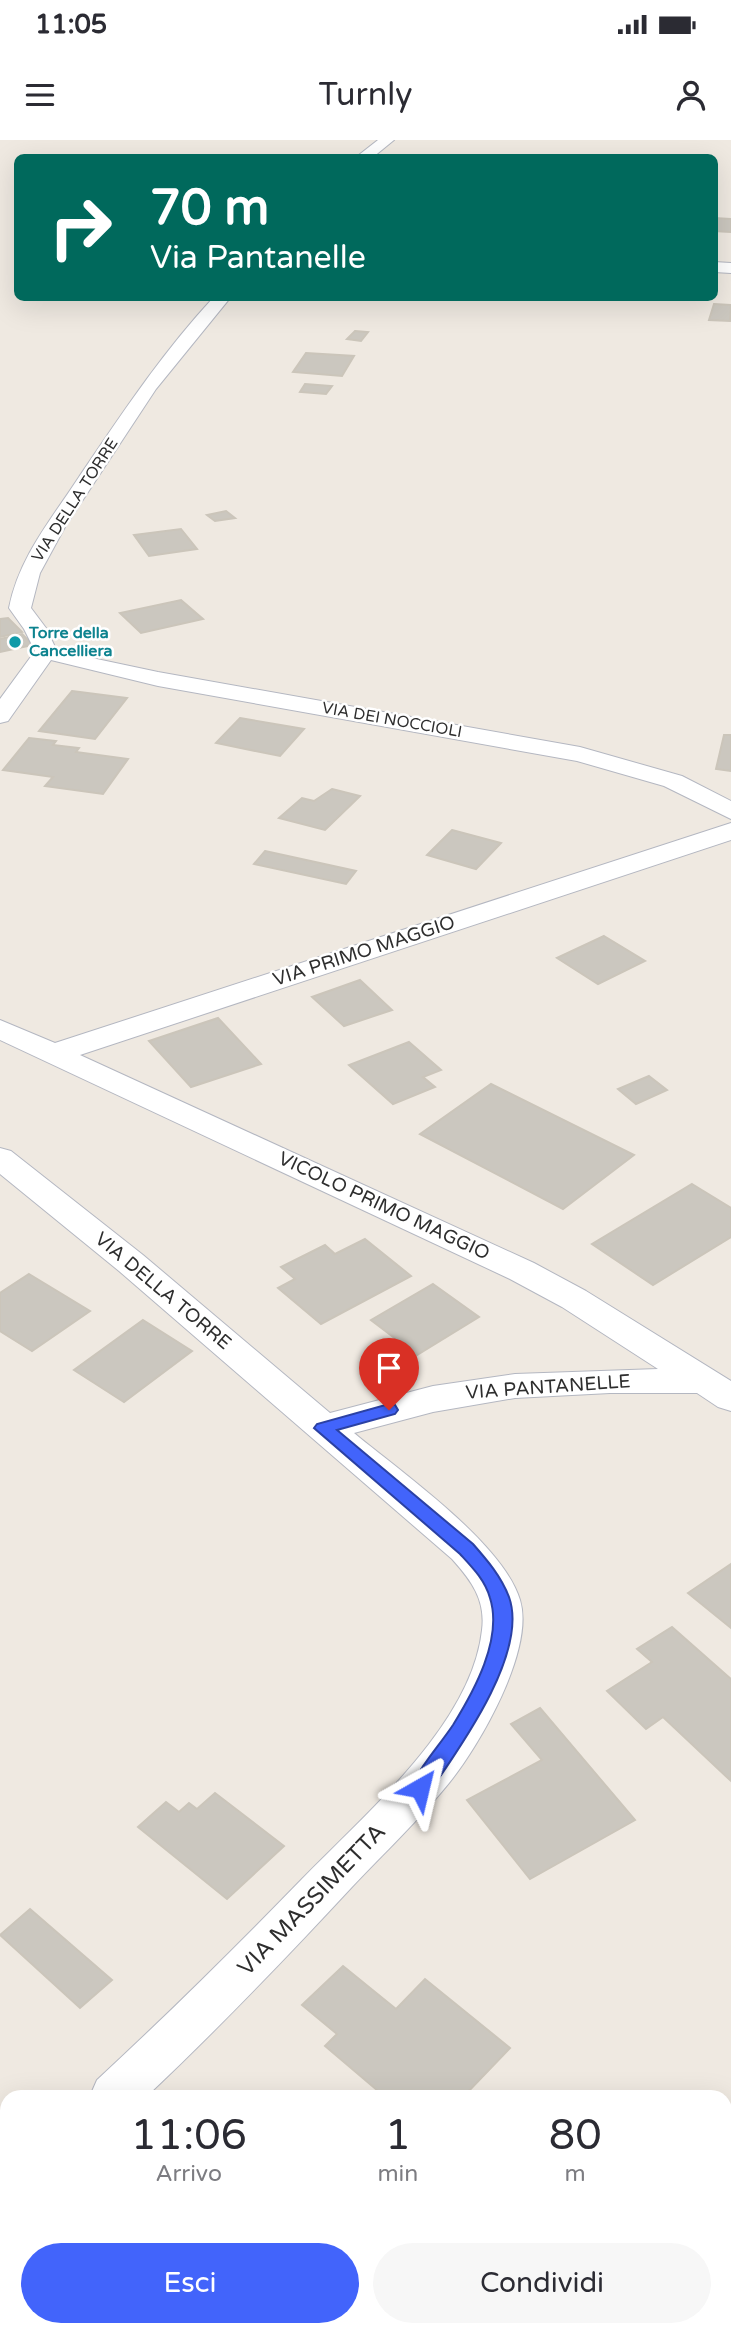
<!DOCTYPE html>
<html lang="it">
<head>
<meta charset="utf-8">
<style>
  body { margin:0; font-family:"Varela Round",sans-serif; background:#f7f7f7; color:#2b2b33; height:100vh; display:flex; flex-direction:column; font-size:26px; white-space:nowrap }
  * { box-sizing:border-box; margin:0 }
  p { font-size:23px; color:#7c7c81 }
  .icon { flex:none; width:38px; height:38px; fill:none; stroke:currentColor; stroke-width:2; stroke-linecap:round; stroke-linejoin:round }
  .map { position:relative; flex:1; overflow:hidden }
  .side { position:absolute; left:0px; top:1950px; width:732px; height:247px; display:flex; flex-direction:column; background:#fff; border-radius:21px 21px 0 0; box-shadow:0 7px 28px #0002 }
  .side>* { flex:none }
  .banner { position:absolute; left:14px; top:14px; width:704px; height:147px; border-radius:10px; box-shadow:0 7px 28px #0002; background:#00695c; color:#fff; overflow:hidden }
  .pin { position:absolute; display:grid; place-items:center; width:60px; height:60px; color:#fff; margin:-72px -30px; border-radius:50% 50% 50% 0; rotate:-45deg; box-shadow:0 0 7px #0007 }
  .pin .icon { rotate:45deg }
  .me { position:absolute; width:77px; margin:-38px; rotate:37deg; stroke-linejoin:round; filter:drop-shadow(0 0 5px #0008) }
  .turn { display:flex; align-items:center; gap:24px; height:147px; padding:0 21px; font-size:32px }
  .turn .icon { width:91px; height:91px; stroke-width:2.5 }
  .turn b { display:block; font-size:49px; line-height:60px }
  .eta { display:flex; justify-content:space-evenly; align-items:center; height:119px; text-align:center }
  .eta b { font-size:42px; font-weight:600; line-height:49px }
  .cta { display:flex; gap:14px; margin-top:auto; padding:14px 21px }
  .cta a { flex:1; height:80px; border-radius:42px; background:#4264fb; color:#fff; font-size:28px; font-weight:600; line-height:80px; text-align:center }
  .cta a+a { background:#f7f7f7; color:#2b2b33 }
  .status { display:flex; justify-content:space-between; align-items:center; height:49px; padding:0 35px; background:#fff; direction:ltr }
  .status svg { height:19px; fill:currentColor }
  header { display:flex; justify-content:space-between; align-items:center; height:91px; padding:0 21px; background:#fff; font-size:32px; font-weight:600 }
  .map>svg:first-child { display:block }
  .building { fill:#cbc7bf; stroke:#cbc5ba; stroke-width:2 }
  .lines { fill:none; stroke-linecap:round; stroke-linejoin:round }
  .minor-casing { stroke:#b4b7c1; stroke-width:2 }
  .minor { fill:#fff; fill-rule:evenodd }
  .route { fill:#4264fb; stroke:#2b41a3; stroke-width:2 }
  .culture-dot { fill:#0f9aa8; stroke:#fff; stroke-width:2.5 }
  .labels { text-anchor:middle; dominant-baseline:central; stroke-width:5; stroke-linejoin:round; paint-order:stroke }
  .far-street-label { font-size:16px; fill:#2e2e2e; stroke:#fff }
  .far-culture-label { font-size:16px; font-weight:bold; fill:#0d838f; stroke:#fff; text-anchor:start }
  .street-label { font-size:19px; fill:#2e2e2e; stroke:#fff }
  .near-street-label { font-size:23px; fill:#2e2e2e; stroke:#fff }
</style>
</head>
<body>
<div class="status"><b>11:05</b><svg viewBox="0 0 49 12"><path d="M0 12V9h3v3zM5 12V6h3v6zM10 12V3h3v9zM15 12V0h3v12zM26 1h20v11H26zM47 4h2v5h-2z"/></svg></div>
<header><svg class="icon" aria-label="menu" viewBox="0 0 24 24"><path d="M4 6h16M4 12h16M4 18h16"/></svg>Turnly<svg class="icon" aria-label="person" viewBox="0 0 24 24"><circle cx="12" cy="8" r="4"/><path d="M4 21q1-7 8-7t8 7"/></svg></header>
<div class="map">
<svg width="731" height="2196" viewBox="0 0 731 2196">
  <rect width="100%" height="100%" fill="#efe9e1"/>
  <g class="building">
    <polygon points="714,78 731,79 731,92 714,91"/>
    <polygon points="714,164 731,165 730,181 709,180"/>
    <polygon points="355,191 368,192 361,201 347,199"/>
    <polygon points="306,213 354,216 342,236 293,232"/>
    <polygon points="305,244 332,246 326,254 300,252"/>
    <polygon points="226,371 235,378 215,381 207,375"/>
    <polygon points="181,389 197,409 149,416 134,395"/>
    <polygon points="181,460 203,479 141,493 120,473"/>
    <polygon points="8,478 22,492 0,497 0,479"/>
    <polygon points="22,494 33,505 0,512 0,499"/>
    <polygon points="72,551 127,558 95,599 39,591"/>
    <polygon points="240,578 304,589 280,616 216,603"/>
    <polygon points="724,595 731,595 731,631 716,629"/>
    <polygon points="29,598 56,601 53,605 79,608 76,612 128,619 103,654 45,646 53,637 3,630"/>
    <polygon points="332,649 360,656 325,690 279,678 302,658 314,661"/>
    <polygon points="452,690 501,703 476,729 427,715"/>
    <polygon points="265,711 356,731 346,744 254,724"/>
    <polygon points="604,796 645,821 598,844 557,818"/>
    <polygon points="360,840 392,870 344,886 312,857"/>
    <polygon points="218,878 261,924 191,947 149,901"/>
    <polygon points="409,902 441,930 423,937 435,947 393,964 349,925"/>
    <polygon points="649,936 667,950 636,964 618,949"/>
    <polygon points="491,944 634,1015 563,1069 420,994"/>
    <polygon points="692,1044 731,1068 731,1097 653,1145 592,1104"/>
    <polygon points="365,1099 411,1136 321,1184 278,1148 295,1139 281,1127 325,1105 335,1114"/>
    <polygon points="29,1134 90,1171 32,1211 0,1191 0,1153"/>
    <polygon points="433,1144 479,1177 417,1215 371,1180"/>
    <polygon points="143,1180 192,1211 124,1262 74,1230"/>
    <polygon points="731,1424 731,1488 688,1453"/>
    <polygon points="672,1487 731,1539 731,1641 663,1577 646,1589 607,1551 652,1522 637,1509"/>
    <polygon points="540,1568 635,1680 530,1739 467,1660 542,1620 511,1584"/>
    <polygon points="215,1653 284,1706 227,1759 138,1687 166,1662 179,1672 189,1663 197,1669"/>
    <polygon points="30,1769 112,1840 80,1868 0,1795"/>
    <polygon points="343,1826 396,1869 425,1839 510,1908 464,1956 384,1956 325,1906 337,1894 302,1865"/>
    <polygon points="7,2122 7,2185 0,2177 0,2129"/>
    <polygon points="11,2189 175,2189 181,2196 16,2196"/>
  </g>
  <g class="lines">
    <g class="minor-casing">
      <g id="minor">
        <polygon points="378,0 394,0 372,18 355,18"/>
        <polygon points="714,122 731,123 731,133 714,132"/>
        <path d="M213 158H230L156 249 65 387 40 433 31 468 46 488 55 507 92 518 158 532 580 607 682 636 731 661V679L664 646 577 621 158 546 51 520 8 581 0 583V559L35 511 24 489 9 468C19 417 51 380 79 337 121 275 162 213 213 158Z"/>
        <path d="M731 683V700L80 915 534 1123 586 1151 731 1241V1271L718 1267 697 1253H610L515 1258 433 1272 354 1293C401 1332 503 1403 520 1460 535 1509 480 1605 449 1643 419 1680 384 1713 351 1748 285 1819 218 1889 147 1956H90L97 1940C167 1875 235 1808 302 1739 365 1674 472 1584 482 1490 486 1460 471 1440 452 1419L119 1131 0 1034V1008L11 1011 143 1115 330 1273 433 1246 515 1234 658 1229 562 1167 510 1139 0 900V880L55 903Z"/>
        <polygon points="7,2033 7,2085 0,2087 0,2035"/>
      </g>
    </g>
    <use href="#minor" class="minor"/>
  </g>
  <path class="route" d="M389 1264 395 1265 398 1270 395 1274 337 1290 473 1404C487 1420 501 1436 509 1457 529 1513 459 1609 428 1654L420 1656 413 1654 410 1648C421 1625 439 1606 453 1585 474 1551 503 1499 490 1458 485 1440 472 1427 460 1414L314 1288 317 1284Z"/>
  <circle class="culture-dot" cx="15" cy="502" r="7"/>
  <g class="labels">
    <g class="far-street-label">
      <text transform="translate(75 360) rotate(-57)">VIA DELLA TORRE</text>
      <text transform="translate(392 580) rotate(10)">VIA DEI NOCCIOLI</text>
    </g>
    <g class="far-culture-label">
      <text x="29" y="493">Torre della<tspan x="29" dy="18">Cancelliera</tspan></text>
    </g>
    <g class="street-label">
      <text transform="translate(364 811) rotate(-18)">VIA PRIMO MAGGIO</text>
      <text transform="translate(384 1066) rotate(25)">VICOLO PRIMO MAGGIO</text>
      <text transform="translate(163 1151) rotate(40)">VIA DELLA TORRE</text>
      <text transform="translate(548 1247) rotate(-4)">VIA PANTANELLE</text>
    </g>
    <g class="near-street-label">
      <text transform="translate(312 1760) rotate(-46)">VIA MASSIMETTA</text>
    </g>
  </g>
</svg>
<div class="pin" style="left:389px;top:1270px;background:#d93025"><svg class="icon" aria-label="arrive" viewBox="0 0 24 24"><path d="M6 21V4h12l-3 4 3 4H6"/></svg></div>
<svg class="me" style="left:420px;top:1648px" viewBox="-20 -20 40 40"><path d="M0-17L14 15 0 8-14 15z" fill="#4264fb" stroke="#fff" stroke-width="4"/></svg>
<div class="banner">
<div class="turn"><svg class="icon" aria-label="right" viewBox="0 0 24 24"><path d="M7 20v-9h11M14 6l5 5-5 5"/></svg><div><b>70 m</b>Via Pantanelle</div></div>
</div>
<section class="side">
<div class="eta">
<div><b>11:06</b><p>Arrivo</p></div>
<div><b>1</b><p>min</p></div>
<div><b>80</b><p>m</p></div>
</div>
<div class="cta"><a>Esci</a><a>Condividi</a></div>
</section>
</div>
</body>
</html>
